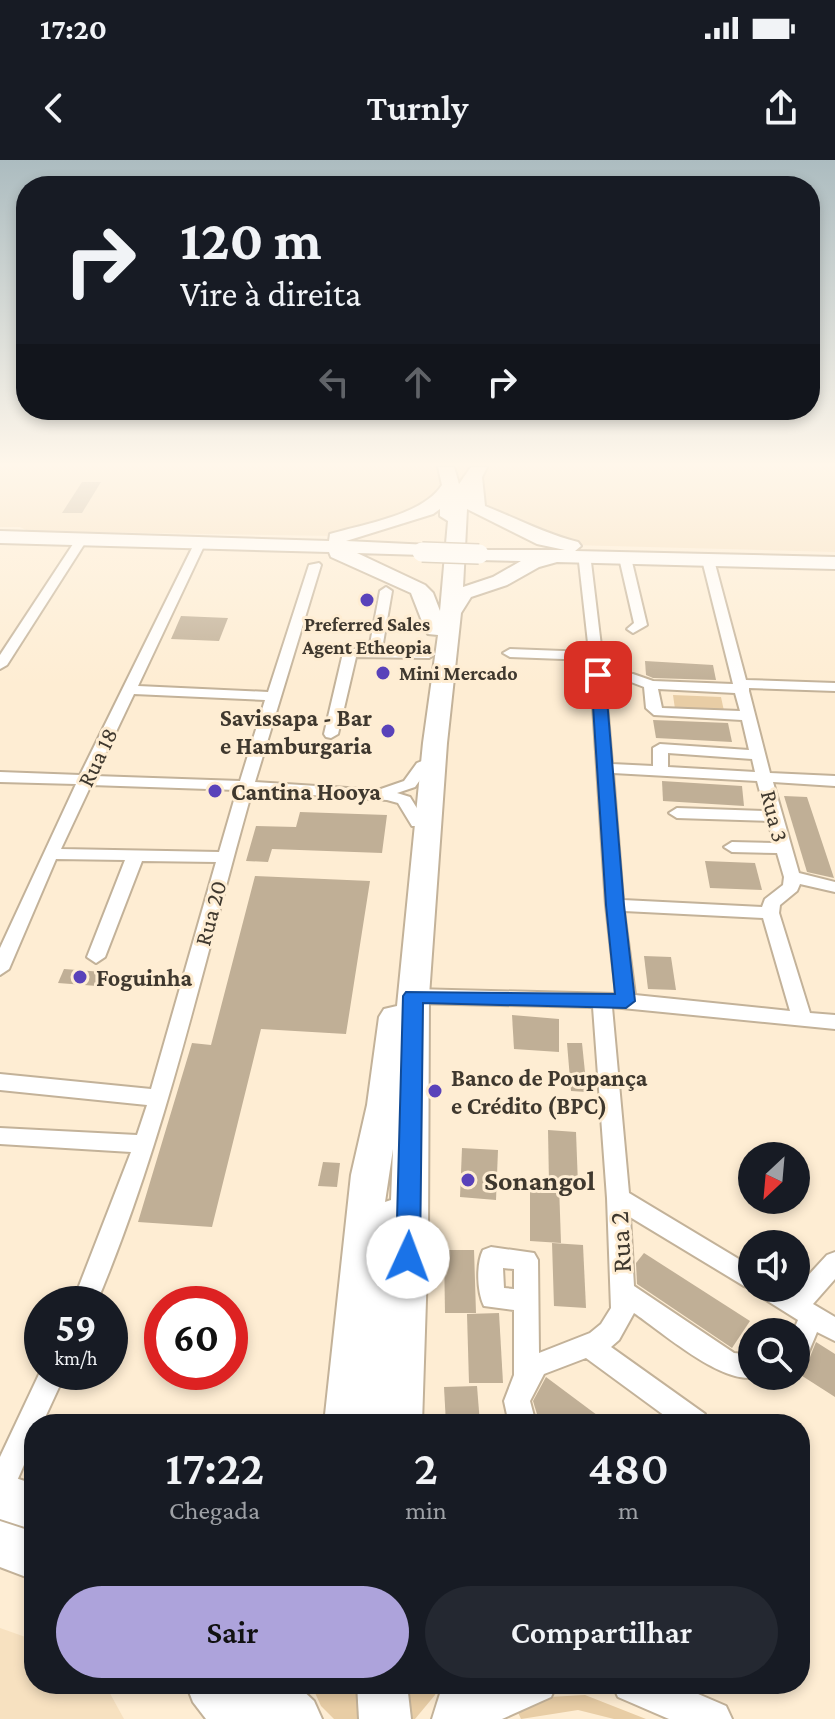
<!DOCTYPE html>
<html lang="pt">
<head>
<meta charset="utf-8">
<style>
  body { margin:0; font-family:"Crimson Pro",serif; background:#242831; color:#f1f3f6; height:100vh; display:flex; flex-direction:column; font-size:30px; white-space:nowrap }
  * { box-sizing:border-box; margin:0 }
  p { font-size:26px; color:#9ea1a6 }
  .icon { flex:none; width:44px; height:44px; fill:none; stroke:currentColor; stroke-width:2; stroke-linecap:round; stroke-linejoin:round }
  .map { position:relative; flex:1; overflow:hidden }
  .side { position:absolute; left:24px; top:1254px; width:786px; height:280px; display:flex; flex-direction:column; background:#171b24; border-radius:32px; box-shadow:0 4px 12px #0003 }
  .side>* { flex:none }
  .banner { position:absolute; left:16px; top:16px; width:804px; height:244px; border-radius:32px; box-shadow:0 4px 12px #0003; background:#171b24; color:#f1f3f6; overflow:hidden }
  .needle { width:52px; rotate:206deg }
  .tools { position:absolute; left:738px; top:982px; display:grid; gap:16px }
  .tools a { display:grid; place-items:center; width:72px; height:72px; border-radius:50%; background:#171b24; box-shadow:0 4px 12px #0003; font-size:40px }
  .speed { position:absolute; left:24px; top:1126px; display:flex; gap:16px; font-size:40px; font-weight:700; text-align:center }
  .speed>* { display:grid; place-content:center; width:104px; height:104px; border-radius:50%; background:#171b24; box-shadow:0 4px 12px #0003; line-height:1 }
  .speed small { font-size:20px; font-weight:400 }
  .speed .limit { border:12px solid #d22; background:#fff; color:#111 }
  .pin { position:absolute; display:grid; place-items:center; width:68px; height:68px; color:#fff; margin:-34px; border-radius:16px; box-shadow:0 4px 12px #0006 }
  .me { position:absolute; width:88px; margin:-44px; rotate:2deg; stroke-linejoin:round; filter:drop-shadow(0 0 6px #0008) }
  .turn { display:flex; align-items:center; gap:28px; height:168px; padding:0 32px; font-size:36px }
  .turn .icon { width:104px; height:104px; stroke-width:2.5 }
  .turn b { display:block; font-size:56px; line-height:68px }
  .lanes { display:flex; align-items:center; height:76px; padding:0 32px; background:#0003; justify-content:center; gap:40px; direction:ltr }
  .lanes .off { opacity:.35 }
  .eta { display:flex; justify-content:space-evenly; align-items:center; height:136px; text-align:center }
  .eta b { font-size:48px; font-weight:600; line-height:56px }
  .primary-button { display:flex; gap:16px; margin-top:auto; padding:16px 32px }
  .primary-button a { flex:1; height:92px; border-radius:48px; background:#ada3db; color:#111; font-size:32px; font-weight:600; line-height:92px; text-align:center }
  .primary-button a+a { background:#242831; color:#f1f3f6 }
  .status { display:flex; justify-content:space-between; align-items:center; height:56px; padding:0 40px; background:#171b24; direction:ltr }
  .status svg { height:22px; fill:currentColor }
  header { display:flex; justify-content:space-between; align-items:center; height:104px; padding:0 32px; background:#171b24; font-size:36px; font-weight:600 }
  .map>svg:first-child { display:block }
  .built { fill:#f7e1c0 }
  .green { fill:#e8cda5 }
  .building { fill:#c0af96 }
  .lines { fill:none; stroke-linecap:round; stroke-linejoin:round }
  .minor-casing { stroke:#c3b299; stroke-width:4 }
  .tertiary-casing { stroke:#c3b299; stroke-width:4 }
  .primary-casing { stroke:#c3b299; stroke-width:4 }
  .minor { fill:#fff; fill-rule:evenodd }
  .tertiary { fill:#fff; fill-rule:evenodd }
  .primary { fill:#fff; fill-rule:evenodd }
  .primary-bridge-casing { stroke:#c3b299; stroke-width:22; stroke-linecap:butt }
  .primary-bridge { stroke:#fff; stroke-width:19 }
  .route { fill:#1a73e8; stroke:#114b97; stroke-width:2 }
  .poi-dot { fill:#5942ba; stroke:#feedd3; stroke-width:3 }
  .labels { text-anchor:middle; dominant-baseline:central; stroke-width:6; stroke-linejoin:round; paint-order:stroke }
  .far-poi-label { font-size:20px; font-weight:bold; fill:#3f382e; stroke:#feedd3 }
  .poi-label { font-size:24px; font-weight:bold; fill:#3f382e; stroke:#feedd3; text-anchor:start }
  .street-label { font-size:24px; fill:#3f382e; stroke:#feedd3 }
  .near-poi-label { font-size:28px; font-weight:bold; fill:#3f382e; stroke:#feedd3; text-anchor:start }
  .near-street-label { font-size:28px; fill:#3f382e; stroke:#feedd3 }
</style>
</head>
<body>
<div class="status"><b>17:20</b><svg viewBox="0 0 49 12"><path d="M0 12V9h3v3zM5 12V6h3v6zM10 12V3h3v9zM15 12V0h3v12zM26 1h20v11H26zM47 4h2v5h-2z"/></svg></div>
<header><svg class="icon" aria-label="back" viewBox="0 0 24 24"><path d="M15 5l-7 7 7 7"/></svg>Turnly<svg class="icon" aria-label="share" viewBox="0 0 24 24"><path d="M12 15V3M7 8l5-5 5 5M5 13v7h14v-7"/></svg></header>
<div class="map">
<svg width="835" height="1559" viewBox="0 0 835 1559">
  <rect width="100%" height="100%" fill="#feedd3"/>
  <g class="built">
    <polygon points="0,307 835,307 835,392 570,385 480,348 424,348 334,376 28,371 20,367 0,367"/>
    <polygon points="0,1468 34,1480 34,1524 101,1524 107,1528 124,1559 0,1559"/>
  </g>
  <g class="green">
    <polygon points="673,535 721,537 724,551 675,549"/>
    <polygon points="311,1524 439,1524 435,1535 415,1559 334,1559 321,1546"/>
    <polygon points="585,1535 646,1559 614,1559 578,1550 521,1559 514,1544 549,1537"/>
  </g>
  <g class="building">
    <polygon points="82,322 101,322 82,353 62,353"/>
    <polygon points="181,456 228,458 219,481 171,479"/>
    <polygon points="645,501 713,505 716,520 653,518 646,515"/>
    <polygon points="653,560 728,563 732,582 656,578"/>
    <polygon points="662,621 742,626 744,646 663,641"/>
    <polygon points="784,636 807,637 834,718 807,712"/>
    <polygon points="300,652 387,655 382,693 272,689 268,702 246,701 256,666 296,667"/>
    <polygon points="705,701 755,703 762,730 710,728"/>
    <polygon points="255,716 370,721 346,874 261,869 212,1067 138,1062 192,883 211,885"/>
    <polygon points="644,796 671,797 676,830 648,829"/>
    <polygon points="64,809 103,812 97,826 58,823"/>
    <polygon points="512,855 559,859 559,892 514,889"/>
    <polygon points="567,883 582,883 587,932 571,931"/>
    <polygon points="548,970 576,972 578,1025 549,1023"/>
    <polygon points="462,988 498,990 496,1040 460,1037"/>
    <polygon points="323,1002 340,1003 337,1027 318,1026"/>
    <polygon points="530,1024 559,1025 561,1083 530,1081"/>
    <polygon points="552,1083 583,1085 586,1148 554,1146"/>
    <polygon points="444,1090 474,1090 476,1153 445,1153"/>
    <polygon points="644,1093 750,1161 732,1188 637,1124 636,1103"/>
    <polygon points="499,1153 503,1223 469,1223 467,1154"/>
    <polygon points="816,1182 835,1194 835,1237 796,1212 808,1202"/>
    <polygon points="546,1217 609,1264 540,1264 533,1241"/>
    <polygon points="477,1226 480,1264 446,1264 444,1227"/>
  </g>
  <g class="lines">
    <g class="minor-casing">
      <g id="minor">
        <polygon points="75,381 85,383 7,505 0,509 0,495"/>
        <path d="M194 384 204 386 138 526 268 532 309 405 319 403 321 405 255 622 378 630 404 621 417 603 422 601 430 606 415 627 397 633 410 637 426 663 424 666H412L398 643 387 640 252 631C203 804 166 978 96 1144H72L131 992 0 984V968L137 975 147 945 0 930V914L151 929 216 702 142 701 105 797 96 803 87 797 125 700 56 699 9 809 0 815V788L76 624 0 622V612L80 615ZM134 534 265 540 240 621 95 616ZM91 625 237 630 219 692 61 689Z"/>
        <path d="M708 397 714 400 746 520 835 523V531L749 528V531L770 613 835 616V626L773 622 799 713 835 722V732L800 724 797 731 780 745 779 753 810 853 835 855V869L612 847 629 1033 752 1107V1128H787L793 1132 827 1095 835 1092V1119L813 1144 835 1157V1181L817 1172 805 1201 796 1205V1172H793L798 1160 758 1135 754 1129 744 1126 630 1057 634 1126 734 1193 752 1195V1216H759C726 1229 661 1171 634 1153L619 1180 611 1187 705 1254 709 1264H676L586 1198 544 1214 530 1241 536 1264H509L504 1241 514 1215V1150L484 1146C477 1132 476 1104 483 1090L491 1087 534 1093 538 1100 539 1193 590 1173 601 1164 611 1148 607 1038 593 847 413 843 406 841 404 836 406 831 413 829 616 834 606 745 590 500 510 497 503 493 510 489 589 492 579 402 585 398 591 402 604 511 633 514 653 521 733 524 702 400ZM605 520 631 522 644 527 646 548 654 555 742 560 749 590 660 584 653 588V606L612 604ZM658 529 735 533 740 551 662 548ZM668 593 752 599 755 612 668 607ZM613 613 757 621 765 651 677 648 669 653 677 658 768 661 774 683 732 682 724 687 732 692 777 693 784 717 783 725 765 739 762 747 623 740ZM624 751 763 758 790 851 635 835ZM503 1108 514 1109V1129L504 1128Z"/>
        <polygon points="626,398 632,402 647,465 633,473 627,469 634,463 620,402"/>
        <polygon points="386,427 392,431 382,489 429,490 436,494 429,498 356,497 338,574 331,578 326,577 324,574 343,493 350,489 369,489 380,431"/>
        <polygon points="42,1208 42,1212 66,1212 42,1264 34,1264 34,1282 13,1330 3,1334 0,1332 0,1297"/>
      </g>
    </g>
    <g class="tertiary-casing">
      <g id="tertiary">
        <polygon points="489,1524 557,1524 551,1537 502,1559 448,1559 454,1546"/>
        <polygon points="612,1524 675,1524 726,1546 732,1559 669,1559 618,1537"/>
      </g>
    </g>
    <g class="primary-casing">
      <g id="primary">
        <path d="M438 307H454L459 324 471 307H487L482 317 485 346C516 358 545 374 578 382L581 386 575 391 835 397V409L557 402 539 407 507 425 471 437 461 453 447 583 429 836 428 1078 422 1264H324L351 1015 367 945 379 857 384 849 397 846 423 583 438 475 428 474 425 469 411 433 331 397 329 392 0 383V371L329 381 330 374C364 364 423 355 442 325ZM440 349V356L448 361 440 451 433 433 425 425 357 393 423 395 430 393 433 389 430 385 346 381 433 354ZM467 349 537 384 565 390H472L469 394 479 400 521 401 493 417 463 427ZM393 989 391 1040 385 1042Z"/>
        <polygon points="0,1313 34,1324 34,1370 0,1359"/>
        <polygon points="0,1361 34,1372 34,1420 0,1407"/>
        <polygon points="186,1524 296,1524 314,1541 322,1559 206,1559 193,1542"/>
        <polygon points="357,1524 407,1524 411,1559 359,1559"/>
        <polygon points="443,1524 493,1524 484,1559 432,1559"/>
      </g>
    </g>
    <use href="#minor" class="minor"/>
    <use href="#tertiary" class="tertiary"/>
    <use href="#primary" class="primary"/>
    <g class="primary-bridge-casing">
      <polyline id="primary-bridge" points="422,392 479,394"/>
    </g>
    <use href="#primary-bridge" class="primary-bridge"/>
  </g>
  <linearGradient id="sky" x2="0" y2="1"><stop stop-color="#acbcc0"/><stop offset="0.58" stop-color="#fff7eb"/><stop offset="1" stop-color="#fff7eb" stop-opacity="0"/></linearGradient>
  <rect width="835" height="525" fill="url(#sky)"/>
  <polygon class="route" points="598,511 605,515 624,745 635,841 626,848 423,843 420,1097 416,1104 408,1107 400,1104 396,1097 403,836 406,832 615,834 606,745 591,515"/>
  <g class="poi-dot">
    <circle cx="367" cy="440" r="8"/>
    <circle cx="383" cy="513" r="8"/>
    <circle cx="388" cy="571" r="8"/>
    <circle cx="215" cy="631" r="8"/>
    <circle cx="80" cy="817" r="8"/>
    <circle cx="435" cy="931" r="8"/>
    <circle cx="468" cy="1020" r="8"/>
  </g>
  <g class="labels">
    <g class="far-poi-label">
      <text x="367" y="464">Preferred Sales<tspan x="367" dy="23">Agent Etheopia</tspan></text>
      <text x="399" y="513" text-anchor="start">Mini Mercado</text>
    </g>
    <g class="poi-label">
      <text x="372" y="557" text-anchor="end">Savissapa - Bar<tspan x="372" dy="28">e Hamburgaria</tspan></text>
      <text x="231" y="631">Cantina Hooya</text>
      <text x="96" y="817">Foguinha</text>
      <text x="451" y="917">Banco de Poupança<tspan x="451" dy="28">e Crédito (BPC)</tspan></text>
    </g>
    <g class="street-label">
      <text transform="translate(97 597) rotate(-64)">Rua 18</text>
      <text transform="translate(775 656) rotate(76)">Rua 3</text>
      <text transform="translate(210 753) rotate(-75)">Rua 20</text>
    </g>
    <g class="near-poi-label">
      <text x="484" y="1020">Sonangol</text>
    </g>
    <g class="near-street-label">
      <text transform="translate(620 1082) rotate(-93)">Rua 2</text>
    </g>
  </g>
</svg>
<div class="tools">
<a><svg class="needle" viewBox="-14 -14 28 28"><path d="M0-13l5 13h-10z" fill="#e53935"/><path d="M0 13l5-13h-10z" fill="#9ea1a6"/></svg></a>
<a><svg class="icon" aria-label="sound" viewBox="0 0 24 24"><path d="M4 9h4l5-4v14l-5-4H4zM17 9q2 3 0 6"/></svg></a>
<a><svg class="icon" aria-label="search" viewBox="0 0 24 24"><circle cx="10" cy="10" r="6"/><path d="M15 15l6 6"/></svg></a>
</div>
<div class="speed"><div>59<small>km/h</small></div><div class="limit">60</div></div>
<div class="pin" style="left:598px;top:515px;background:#d93025"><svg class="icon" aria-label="arrive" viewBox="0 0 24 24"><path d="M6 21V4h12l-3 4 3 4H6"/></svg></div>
<svg class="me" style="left:408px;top:1097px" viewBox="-20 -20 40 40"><circle r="19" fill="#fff"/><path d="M0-13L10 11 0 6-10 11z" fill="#1a73e8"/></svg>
<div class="banner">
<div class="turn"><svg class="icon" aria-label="right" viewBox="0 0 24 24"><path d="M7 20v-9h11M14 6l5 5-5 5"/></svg><div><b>120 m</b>Vire à direita</div></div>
<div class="lanes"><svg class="icon off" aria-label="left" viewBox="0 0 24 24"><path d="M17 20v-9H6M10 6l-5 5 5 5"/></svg><svg class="icon off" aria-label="ahead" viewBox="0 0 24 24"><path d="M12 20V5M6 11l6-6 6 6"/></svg><svg class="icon" aria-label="right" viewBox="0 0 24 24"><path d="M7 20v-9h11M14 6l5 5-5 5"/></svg></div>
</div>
<section class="side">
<div class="eta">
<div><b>17:22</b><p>Chegada</p></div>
<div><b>2</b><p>min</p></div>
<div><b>480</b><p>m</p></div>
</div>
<div class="primary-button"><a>Sair</a><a>Compartilhar</a></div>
</section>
</div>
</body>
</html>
